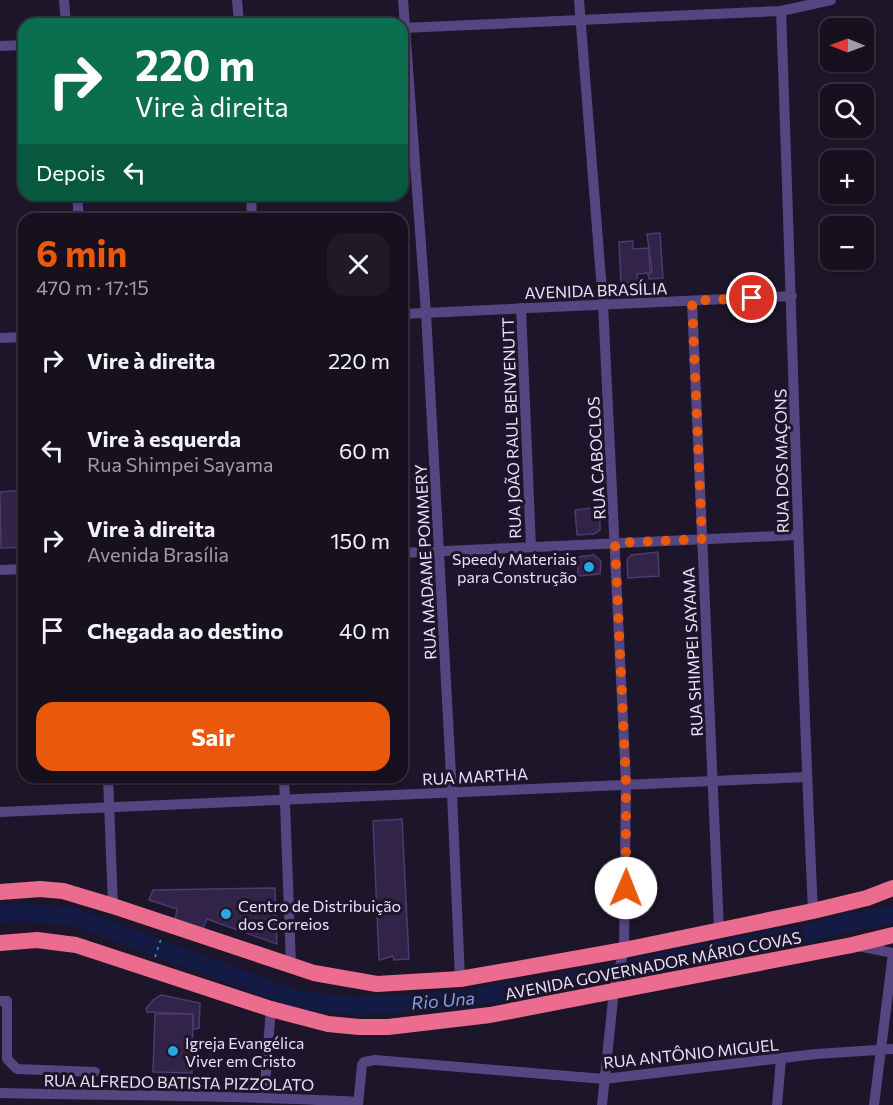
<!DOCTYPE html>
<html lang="pt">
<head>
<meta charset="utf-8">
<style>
  body { margin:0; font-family:Commissioner,sans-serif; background:#1f1928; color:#f1f3f6; height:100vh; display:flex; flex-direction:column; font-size:22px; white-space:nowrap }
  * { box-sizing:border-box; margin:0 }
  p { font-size:20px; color:#9e9da4 }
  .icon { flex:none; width:33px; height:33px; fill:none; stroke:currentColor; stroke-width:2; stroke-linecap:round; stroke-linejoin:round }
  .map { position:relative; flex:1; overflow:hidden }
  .drawer { position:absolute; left:18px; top:213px; width:390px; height:570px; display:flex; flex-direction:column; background:#16101f; border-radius:18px; box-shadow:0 2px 4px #0004,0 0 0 2px #35303d }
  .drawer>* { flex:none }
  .guide { position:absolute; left:18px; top:18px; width:390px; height:183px; border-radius:18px; box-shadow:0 2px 4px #0004,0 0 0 2px #35303d; background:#0b6e4f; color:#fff; overflow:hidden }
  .needle { width:39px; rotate:271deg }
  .fabs { position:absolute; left:820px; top:18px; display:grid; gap:12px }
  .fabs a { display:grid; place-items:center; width:54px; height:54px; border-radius:12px; background:#16101f; box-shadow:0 2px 4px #0004,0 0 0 2px #35303d; font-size:30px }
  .pin { position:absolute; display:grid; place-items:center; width:51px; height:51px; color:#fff; margin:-26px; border:3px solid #fff; border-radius:50%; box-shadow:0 2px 6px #0007 }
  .me { position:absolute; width:66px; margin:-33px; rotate:1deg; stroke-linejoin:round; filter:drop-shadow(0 0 4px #0008) }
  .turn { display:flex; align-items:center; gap:21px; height:126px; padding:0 18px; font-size:27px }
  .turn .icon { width:78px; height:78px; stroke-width:2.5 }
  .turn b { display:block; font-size:42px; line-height:51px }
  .then { display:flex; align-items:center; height:57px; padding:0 18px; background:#0003; gap:12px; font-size:22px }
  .round { display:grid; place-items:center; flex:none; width:63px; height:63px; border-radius:18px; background:#1f1928 }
  .head { display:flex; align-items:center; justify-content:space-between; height:102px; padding:0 18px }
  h1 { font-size:36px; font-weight:700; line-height:45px; color:#ea580c }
  .primary-button { display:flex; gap:12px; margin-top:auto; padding:12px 18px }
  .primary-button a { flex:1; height:69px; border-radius:18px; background:#ea580c; color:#fff; font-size:24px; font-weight:700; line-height:69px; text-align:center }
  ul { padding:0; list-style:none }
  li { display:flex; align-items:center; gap:18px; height:90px; padding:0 18px }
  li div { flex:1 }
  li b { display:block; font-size:22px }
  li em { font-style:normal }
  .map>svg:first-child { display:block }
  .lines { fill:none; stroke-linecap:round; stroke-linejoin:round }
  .river { stroke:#131b44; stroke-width:18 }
  .building { fill:#322348; stroke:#4f3971; stroke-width:1.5 }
  .path { stroke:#429eae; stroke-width:1.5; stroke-dasharray:3 4.5; stroke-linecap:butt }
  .minor { stroke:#554682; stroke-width:10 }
  .highway { stroke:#eb6c8f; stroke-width:16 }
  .route { stroke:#ea580c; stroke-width:10; stroke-dasharray:0 18 }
  .poi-dot { fill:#27a8e1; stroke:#1d1529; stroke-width:2 }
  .labels { text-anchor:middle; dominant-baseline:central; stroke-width:6; stroke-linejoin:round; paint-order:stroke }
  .street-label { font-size:16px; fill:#e9e1fb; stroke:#1d1529 }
  .poi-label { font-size:16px; fill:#e9e1fb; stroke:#1d1529; text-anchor:start }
  .water-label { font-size:18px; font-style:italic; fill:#7da2ed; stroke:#1d1529 }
</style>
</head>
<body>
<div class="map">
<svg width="893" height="1105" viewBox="0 0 893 1105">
  <rect width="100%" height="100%" fill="#1d1529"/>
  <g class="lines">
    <polyline class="river" points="0,915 13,912 72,916 299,1000 357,1006 470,1000 484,995 541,987 773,938 805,935 833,926 893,915"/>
  </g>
  <g class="building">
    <polygon points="660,233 663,278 649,279 648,274 652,272 647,234"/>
    <polygon points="633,241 633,249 649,248 650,273 637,274 638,282 621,283 619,242"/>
    <polygon points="24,490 24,547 1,548 0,492"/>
    <polygon points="600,507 600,530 594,534 577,535 575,510"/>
    <polygon points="658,552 659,576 628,578 627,560 631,555"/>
    <polygon points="594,555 601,561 600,574 578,576 577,557"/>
    <polygon points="402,819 409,959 394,960 393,956 379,960 373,821"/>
    <polygon points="275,888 277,944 207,919 202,930 175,920 177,909 149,900 153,890"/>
    <polygon points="161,995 200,1003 199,1028 193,1029 193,1014 147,1012 146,1009 153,1000"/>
    <polygon points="155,1014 193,1014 192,1073 153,1072"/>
  </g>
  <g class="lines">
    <polyline class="path" points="155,957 162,936"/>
    <g class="minor">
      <polyline points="64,0 66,24"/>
      <polyline points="237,0 239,24"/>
      <polyline points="403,0 426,313 452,793 460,979"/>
      <polyline points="579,0 603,304 626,783 624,950 614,990 602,1105"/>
      <path d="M781 11C792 311 799 611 813 911"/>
      <polyline points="402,28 781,11 831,0"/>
      <polyline points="0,46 24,45"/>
      <polyline points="77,195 79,219"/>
      <polyline points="251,195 252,219"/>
      <polyline points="692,301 719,930"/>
      <polyline points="521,308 531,547"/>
      <polyline points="402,314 792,296"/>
      <polyline points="0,338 24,337"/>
      <polyline points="402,553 798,535"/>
      <polyline points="0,570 24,569"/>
      <polyline points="108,777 113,906"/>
      <polyline points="284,777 291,965"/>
      <polyline points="0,812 807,777"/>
      <polyline points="858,946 893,953"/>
      <polyline points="0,1001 7,1001 7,1059 17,1069 95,1072"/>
      <path d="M0 1093C119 1096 239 1095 358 1102"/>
      <polyline points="264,1096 271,1009"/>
      <polyline points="358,1105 362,1065 364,1062 375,1060 604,1079 816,1054 893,1049"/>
      <polyline points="777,1105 781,1059"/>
      <polyline points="874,1105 893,953"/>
    </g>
    <g class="highway">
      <polyline points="0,892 40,889 63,891 113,906 314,973 377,984 460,979 624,950 813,911 867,898 893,888"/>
      <polyline points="0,943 37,940 76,945 271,1009 328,1024 359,1027 388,1027 490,1015 852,945 893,935"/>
    </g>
  </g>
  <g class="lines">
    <polyline class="route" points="626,888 626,783 615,543 702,539 692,301 752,298"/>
  </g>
  <g class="poi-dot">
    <circle cx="589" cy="567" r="6"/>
    <circle cx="226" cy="914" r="6"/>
    <circle cx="173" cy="1051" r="6"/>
  </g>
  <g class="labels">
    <g class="street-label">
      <text transform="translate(596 290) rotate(-2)">AVENIDA BRASÍLIA</text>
      <text transform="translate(511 428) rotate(-92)">RUA JOÃO RAUL BENVENUTT</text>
      <text transform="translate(596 458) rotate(-93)">RUA CABOCLOS</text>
      <text transform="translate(781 461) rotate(-91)">RUA DOS MAÇONS</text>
      <text transform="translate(425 562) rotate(-93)">RUA MADAME POMMERY</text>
      <text transform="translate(692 652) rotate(-93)">RUA SHIMPEI SAYAMA</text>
      <text transform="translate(475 776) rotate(-3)">RUA MARTHA</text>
      <text transform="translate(653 965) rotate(-11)">AVENIDA GOVERNADOR MÁRIO COVAS</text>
      <text transform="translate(691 1053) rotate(-6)">RUA ANTÔNIO MIGUEL</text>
      <text transform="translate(179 1082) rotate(1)">RUA ALFREDO BATISTA PIZZOLATO</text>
    </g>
    <g class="poi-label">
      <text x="577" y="558" text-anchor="end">Speedy Materiais<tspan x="577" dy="18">para Construção</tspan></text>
      <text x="238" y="905">Centro de Distribuição<tspan x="238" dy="18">dos Correios</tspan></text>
      <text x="185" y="1042">Igreja Evangélica<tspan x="185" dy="18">Viver em Cristo</tspan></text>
    </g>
    <g class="water-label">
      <text transform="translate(443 1000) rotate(-5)">Rio Una</text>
    </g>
  </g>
</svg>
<div class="fabs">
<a><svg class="needle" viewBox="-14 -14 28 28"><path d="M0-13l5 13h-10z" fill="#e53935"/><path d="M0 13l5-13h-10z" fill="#9e9da4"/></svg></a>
<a><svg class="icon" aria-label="search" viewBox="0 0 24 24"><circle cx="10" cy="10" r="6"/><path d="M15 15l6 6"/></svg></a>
<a>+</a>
<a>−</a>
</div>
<div class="pin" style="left:752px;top:298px;background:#d93025"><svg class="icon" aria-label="arrive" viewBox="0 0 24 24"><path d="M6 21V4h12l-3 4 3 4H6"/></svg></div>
<svg class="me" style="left:626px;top:888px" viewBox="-20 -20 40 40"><circle r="19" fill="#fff"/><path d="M0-13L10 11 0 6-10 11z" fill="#ea580c"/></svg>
<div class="guide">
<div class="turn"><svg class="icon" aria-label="right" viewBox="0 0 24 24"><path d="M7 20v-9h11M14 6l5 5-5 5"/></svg><div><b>220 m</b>Vire à direita</div></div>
<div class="then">Depois<svg class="icon" aria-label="left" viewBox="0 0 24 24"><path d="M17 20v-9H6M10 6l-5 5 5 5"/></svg></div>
</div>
<section class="drawer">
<div class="head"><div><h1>6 min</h1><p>470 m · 17:15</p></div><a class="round"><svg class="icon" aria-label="close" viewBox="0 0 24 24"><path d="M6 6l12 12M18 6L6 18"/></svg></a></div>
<ul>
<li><svg class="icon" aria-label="right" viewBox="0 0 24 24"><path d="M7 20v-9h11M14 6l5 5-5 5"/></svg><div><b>Vire à direita</b></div><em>220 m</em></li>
<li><svg class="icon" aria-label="left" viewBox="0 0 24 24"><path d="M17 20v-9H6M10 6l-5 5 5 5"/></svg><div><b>Vire à esquerda</b><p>Rua Shimpei Sayama</p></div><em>60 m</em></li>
<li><svg class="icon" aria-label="right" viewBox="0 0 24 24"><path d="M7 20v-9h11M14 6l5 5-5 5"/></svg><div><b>Vire à direita</b><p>Avenida Brasília</p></div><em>150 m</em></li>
<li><svg class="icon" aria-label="arrive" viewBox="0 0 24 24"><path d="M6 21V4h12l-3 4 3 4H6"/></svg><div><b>Chegada ao destino</b></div><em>40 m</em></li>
</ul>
<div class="primary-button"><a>Sair</a></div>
</section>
</div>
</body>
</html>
